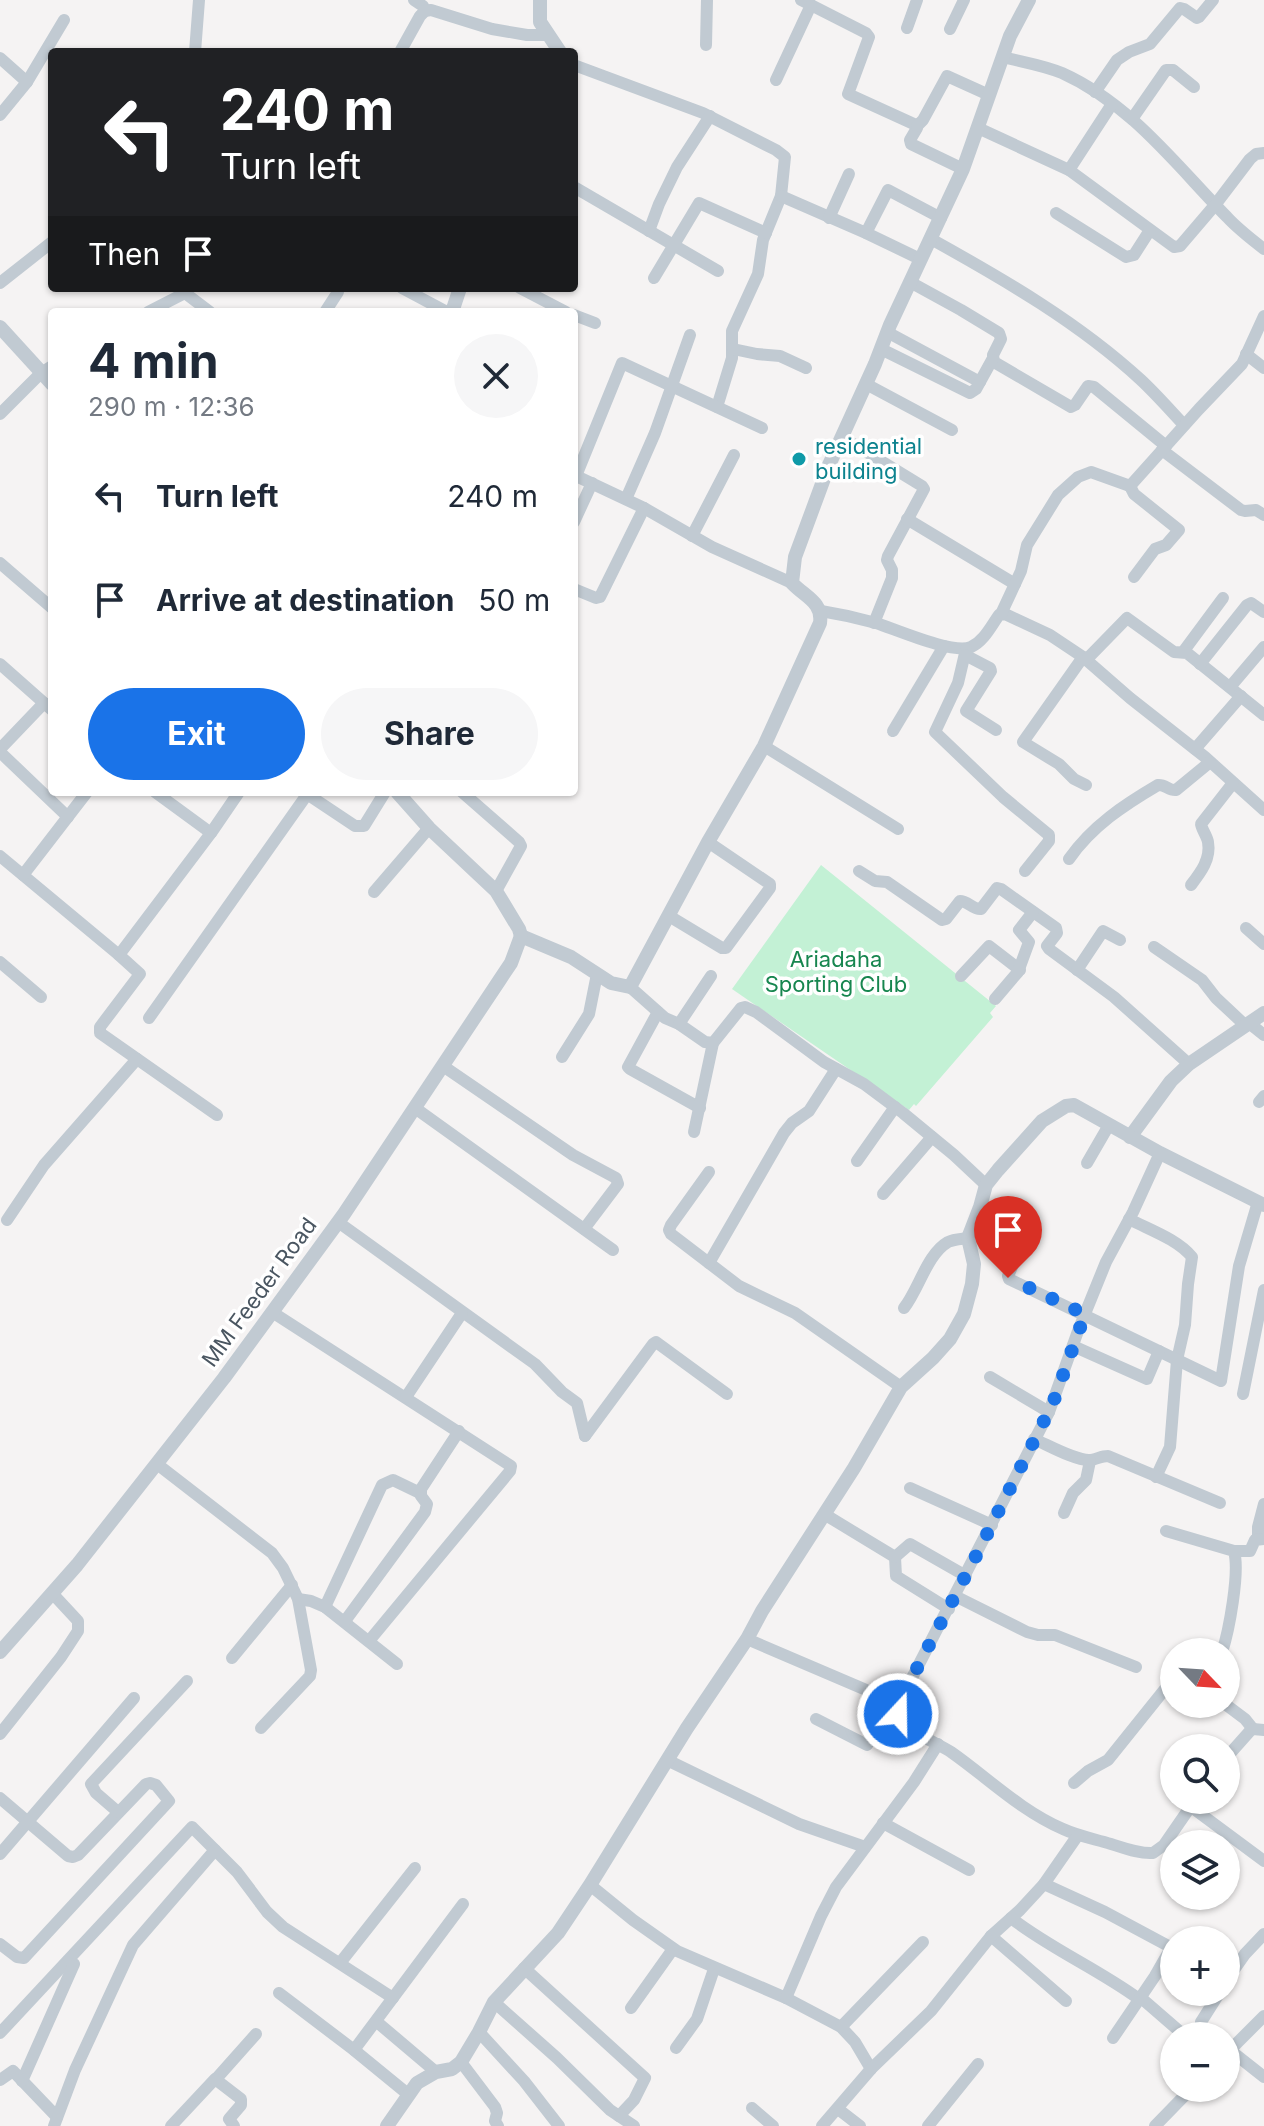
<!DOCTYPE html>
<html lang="en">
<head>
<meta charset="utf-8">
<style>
  body { margin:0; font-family:Inter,sans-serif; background:#f6f6f7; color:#1f2937; height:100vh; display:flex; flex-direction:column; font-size:30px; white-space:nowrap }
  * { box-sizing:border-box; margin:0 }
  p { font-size:26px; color:#747a83 }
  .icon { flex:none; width:44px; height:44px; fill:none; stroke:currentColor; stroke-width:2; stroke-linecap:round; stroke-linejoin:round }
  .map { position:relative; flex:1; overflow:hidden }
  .panel { position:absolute; left:48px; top:308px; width:530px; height:488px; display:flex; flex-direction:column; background:#fff; border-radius:8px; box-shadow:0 2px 6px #0004 }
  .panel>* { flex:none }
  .hud { position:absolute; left:48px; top:48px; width:530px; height:244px; border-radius:8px; box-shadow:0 2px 6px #0004; background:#202124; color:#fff; overflow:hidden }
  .needle { width:52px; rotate:115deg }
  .fabs { position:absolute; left:1160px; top:1638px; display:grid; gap:16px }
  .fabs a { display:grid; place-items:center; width:80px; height:80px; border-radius:50%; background:#fff; box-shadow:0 2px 6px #0004; font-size:40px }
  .pin { position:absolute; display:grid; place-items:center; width:68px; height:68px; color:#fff; margin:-82px -34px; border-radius:50% 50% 50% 0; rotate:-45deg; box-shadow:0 0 8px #0007 }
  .pin .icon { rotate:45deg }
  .me { position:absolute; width:88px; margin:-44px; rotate:21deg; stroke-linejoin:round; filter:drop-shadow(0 0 6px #0008) }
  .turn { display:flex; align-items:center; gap:28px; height:168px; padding:0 40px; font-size:36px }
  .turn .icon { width:104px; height:104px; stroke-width:2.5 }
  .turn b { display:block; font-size:56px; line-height:68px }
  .then { display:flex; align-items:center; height:76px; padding:0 40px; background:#0003; gap:16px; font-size:30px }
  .round { display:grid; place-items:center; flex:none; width:84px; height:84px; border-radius:42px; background:#f6f6f7 }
  .summary { display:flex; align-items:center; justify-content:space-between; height:136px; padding:0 40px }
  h1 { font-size:48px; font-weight:700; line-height:60px }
  .action { display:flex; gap:16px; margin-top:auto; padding:16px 40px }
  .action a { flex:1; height:92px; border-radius:48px; background:#1a73e8; color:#fff; font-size:32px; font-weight:700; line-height:92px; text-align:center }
  .action a+a { background:#f6f6f7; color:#1f2937 }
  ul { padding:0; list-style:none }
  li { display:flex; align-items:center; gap:24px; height:104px; padding:0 40px }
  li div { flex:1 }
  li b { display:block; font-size:30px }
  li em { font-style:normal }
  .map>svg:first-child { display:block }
  .green { fill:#c3f1d5 }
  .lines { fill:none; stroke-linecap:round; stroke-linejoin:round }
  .minor { stroke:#c1cad2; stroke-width:12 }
  .tertiary { stroke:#c1cad2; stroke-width:14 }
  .route { stroke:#1a73e8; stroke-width:14; stroke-dasharray:0 25.2 }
  .culture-dot { fill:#0f9aa8; stroke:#fff; stroke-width:3 }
  .labels { text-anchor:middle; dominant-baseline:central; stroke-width:7; stroke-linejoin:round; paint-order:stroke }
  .culture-label { font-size:22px; fill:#0d838f; stroke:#fff; text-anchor:start }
  .park-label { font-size:22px; fill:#17864f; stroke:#fff }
  .street-label { font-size:22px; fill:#4a5661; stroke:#fff }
</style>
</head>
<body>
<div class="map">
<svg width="1264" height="2126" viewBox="0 0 1264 2126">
  <rect width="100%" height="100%" fill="#f5f3f3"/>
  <polygon class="green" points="821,865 996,1006 990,1013 993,1017 916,1106 914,1104 909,1110 732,989"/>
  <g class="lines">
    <g class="minor">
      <polyline points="414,0 423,6 425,11"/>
      <polyline points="801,0 866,33 869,37 848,94 916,125 917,128 910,140 911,144 963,169"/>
      <polyline points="907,28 917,0"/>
      <polyline points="950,29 964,0"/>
      <polyline points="706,45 707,0"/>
      <polyline points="195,52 199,0"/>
      <polyline points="400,52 420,16 425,11 431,10 492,29 527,35 547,35"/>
      <path d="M1003 57C1022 62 1043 65 1062 73 1131 104 1176 165 1227 217 1238 229 1251 239 1264 249"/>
      <polyline points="0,58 27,82"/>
      <polyline points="574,65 703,113 776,150 785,157 781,196 763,240 758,274 732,331 732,358 717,407"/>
      <polyline points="776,80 811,5"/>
      <polyline points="1095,92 1117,60 1129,52 1150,44 1180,8 1184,9 1197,18 1199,17 1213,0"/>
      <polyline points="0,115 27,82 64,20"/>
      <polyline points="1132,119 1166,70 1173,70 1194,87"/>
      <polyline points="917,126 923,120 947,76 989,95"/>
      <polyline points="978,128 1069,170 1174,247 1180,246 1215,205 1250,159 1256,154 1264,153"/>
      <polyline points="1069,170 1112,104"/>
      <polyline points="574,187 718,271"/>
      <polyline points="781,196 866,233 920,259"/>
      <polyline points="1056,213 1126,257 1134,255 1150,230"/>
      <polyline points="829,218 849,174"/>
      <polyline points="649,231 659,204 677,167 710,116"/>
      <polyline points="866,233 888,190 941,218"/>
      <path d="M931 239C1005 280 1079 323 1141 380 1156 394 1170 410 1184 425"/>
      <polyline points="654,278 699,203 766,233"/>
      <polyline points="910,282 961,310 999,333 1001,339 993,355 994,362 1071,407 1075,405 1088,386 1094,387 1166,446"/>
      <polyline points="0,283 52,242"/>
      <polyline points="402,288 447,312"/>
      <polyline points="520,288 566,312"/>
      <polyline points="185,293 210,312"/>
      <polyline points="148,312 185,293 189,288"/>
      <polyline points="325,312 338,292"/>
      <polyline points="574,315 595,323"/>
      <polyline points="887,332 980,382"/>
      <polyline points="733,349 757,354 780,356 806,368"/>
      <polyline points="881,349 970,393 976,389 992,360"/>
      <polyline points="1246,354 1264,368"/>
      <polyline points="866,384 952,430"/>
      <polyline points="0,414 41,373 52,366"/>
      <polyline points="842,437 922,486 924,489 888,556 887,560 892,570 892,578 874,623"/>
      <polyline points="1162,450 1241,510 1245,511 1256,510 1264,515"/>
      <polyline points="574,475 644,508 712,547 792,583"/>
      <polyline points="576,476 622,363 762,428"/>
      <polyline points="1130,486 1134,494 1179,530 1166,545 1155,549 1134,577"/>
      <polyline points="626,499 655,433 690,335"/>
      <polyline points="907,519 1015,584"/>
      <polyline points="574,522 592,483"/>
      <polyline points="692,536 734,455"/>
      <polyline points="0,563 52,608"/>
      <polyline points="574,589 596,598 600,597 644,508"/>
      <path d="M821 611C840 614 858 618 876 623 895 629 954 655 971 647 984 641 991 626 999 615L1005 614 1050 635 1083 657 1130 698 1205 757 1264 810"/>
      <polyline points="1001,614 1021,571 1027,545 1058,495 1078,477 1091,472 1130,486 1199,409 1242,364 1264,316"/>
      <polyline points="966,649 958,683 935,732 1003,797 1049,835 1049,841 1025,871"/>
      <polyline points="1183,652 1223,598"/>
      <polyline points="965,655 990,668 991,671 966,711 996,730"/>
      <polyline points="1083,657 1023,742 1059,764 1074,779 1086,785"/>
      <polyline points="1086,660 1127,618 1174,652 1187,653 1264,715"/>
      <polyline points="0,664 52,710"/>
      <polyline points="1200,664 1247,605 1251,603 1264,612"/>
      <polyline points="1230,687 1264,647"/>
      <polyline points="893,731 944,646"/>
      <polyline points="764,746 898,829"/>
      <polyline points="0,749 44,703"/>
      <polyline points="1195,749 1241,696"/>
      <polyline points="0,752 68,817"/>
      <polyline points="155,792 211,833"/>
      <polyline points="462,792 519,842 521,846 496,891"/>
      <polyline points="0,856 119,955 211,833 239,792"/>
      <path d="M1069 859C1092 826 1124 805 1158 785 1165 784 1169 791 1176 790L1210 762"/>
      <path d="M859 871 875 881 887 882 942 920 946 919 960 901C968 901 973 910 981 909L997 888 1001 889 1056 928 1057 933 1047 946 1049 949 1114 997 1189 1064"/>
      <polyline points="23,875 87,792"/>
      <path d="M1191 885C1201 872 1211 859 1208 842 1207 836 1202 830 1201 824L1233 783"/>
      <polyline points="374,892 429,828"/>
      <polyline points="669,916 722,948 726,948 770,888 770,884 708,842"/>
      <polyline points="1246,928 1264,944"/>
      <polyline points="1154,947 1202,980 1216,998 1246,1026"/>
      <polyline points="119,955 140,974 100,1027 100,1033 217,1115"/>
      <polyline points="0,962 41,997"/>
      <polyline points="1077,970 1103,931 1120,940"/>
      <polyline points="961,976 989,946 1020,970"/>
      <polyline points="630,987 665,1018 679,1024 705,1042 713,1043 741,1008 745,1007 756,1012 824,1062 864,1084 903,1113 954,1155 986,1185"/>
      <polyline points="995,999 1018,972 1029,942 1019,930 1033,912"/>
      <polyline points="658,1012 628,1067 630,1069 700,1108"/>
      <polyline points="149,1018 306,796 310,796 355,826 364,826 385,792"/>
      <polyline points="1249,1023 1264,1035"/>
      <polyline points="679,1024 711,976"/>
      <polyline points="562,1057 589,1014 597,974"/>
      <polyline points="443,1066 573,1155 616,1178 618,1184 584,1229"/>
      <polyline points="1259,1102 1264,1096"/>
      <polyline points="415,1108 613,1250"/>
      <polyline points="694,1132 713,1043"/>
      <path d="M1160 1153 1133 1212 1106 1262 1078 1331 1049 1412 915 1672C909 1684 894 1705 899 1718 905 1730 939 1744 951 1752 988 1778 1021 1811 1063 1829 1078 1836 1095 1839 1111 1844 1124 1848 1139 1854 1153 1853L1164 1845 1195 1800"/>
      <polyline points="857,1161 895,1107"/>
      <polyline points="1087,1163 1109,1125"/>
      <polyline points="709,1172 671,1225 669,1230 671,1234 739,1286 795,1313 901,1387"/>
      <polyline points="883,1194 932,1137"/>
      <path d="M1129 1219C1150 1230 1177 1239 1192 1257L1188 1284 1185 1325 1177 1360 1170 1447 1156 1477"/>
      <polyline points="7,1220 44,1165 137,1059"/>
      <polyline points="975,1221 1017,1248 1018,1253 1008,1276 1009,1279 1221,1381 1239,1266 1258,1202"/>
      <polyline points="338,1222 535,1364 562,1392 577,1403 585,1436"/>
      <polyline points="709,1263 784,1133 792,1123 809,1111 836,1069"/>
      <path d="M904 1308C919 1289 927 1254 948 1242 954 1239 962 1239 968 1238"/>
      <polyline points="272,1312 511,1466 510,1471 369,1641"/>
      <polyline points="1073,1346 1147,1379 1159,1351"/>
      <polyline points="990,1377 1049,1412"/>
      <polyline points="1243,1394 1264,1290"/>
      <polyline points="406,1397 462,1313"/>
      <polyline points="585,1436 653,1344 656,1342 727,1394"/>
      <path d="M1034 1439C1048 1445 1074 1460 1089 1460 1095 1460 1101 1456 1108 1456L1220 1503"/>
      <polyline points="157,1464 272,1553 283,1568 298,1599 311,1670 310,1676 261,1728"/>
      <polyline points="910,1488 992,1525"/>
      <polyline points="1064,1513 1073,1493 1086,1480 1090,1461"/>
      <polyline points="824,1514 895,1557 896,1576 949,1609"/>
      <path d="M1166 1531 1234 1551C1240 1572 1229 1631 1222 1652"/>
      <polyline points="1258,1538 1258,1527 1264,1504"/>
      <polyline points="1234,1551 1250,1551 1255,1540 1264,1539"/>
      <polyline points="895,1557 910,1544 966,1576"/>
      <polyline points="955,1596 1027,1632 1038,1635 1055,1635 1136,1667"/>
      <polyline points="298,1599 311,1601 325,1607 397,1664"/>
      <polyline points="325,1607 382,1485 393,1480 420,1493"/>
      <polyline points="345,1621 425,1512 427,1504 421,1496 421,1489 459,1431"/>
      <polyline points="747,1639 899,1704"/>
      <polyline points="232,1658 292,1585"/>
      <polyline points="1225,1704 1245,1719 1253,1729"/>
      <polyline points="816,1719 867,1745 885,1717 898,1714"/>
      <polyline points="0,1734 61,1657 78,1631 78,1621 52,1593"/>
      <polyline points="1226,1758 1250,1731 1253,1729 1264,1730"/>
      <polyline points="667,1760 799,1824 865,1847"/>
      <polyline points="1074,1783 1088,1771 1108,1760 1165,1689 1167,1687 1174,1691"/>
      <polyline points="0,1798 68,1856 73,1857 78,1855 146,1784 150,1783 156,1785 169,1801 24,1958 17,1957 0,1944"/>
      <polyline points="1190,1806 1264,1861"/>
      <polyline points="118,1812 96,1793 91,1784 187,1681"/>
      <polyline points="883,1823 969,1870"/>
      <polyline points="0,1854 134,1698"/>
      <polyline points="1044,1884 1105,1912 1174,1949"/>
      <polyline points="590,1885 633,1920 677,1951 786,1998 841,2027 855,2042 871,2069"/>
      <path d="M1011 1918C1051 1949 1098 1969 1139 1999"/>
      <polyline points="991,1936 1066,2001"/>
      <polyline points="340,1963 415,1868"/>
      <polyline points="524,1968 645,2078 634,2100 619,2116"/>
      <polyline points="1226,1981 1245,1954 1264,1934"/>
      <polyline points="279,1993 354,2050 409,2095"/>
      <polyline points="1140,1997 1185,2036"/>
      <polyline points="786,1998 821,1916 836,1887 914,1782 938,1744"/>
      <polyline points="494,2002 557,2058 610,2110 634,2126"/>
      <polyline points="631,2008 673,1949"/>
      <polyline points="377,2022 436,2072"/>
      <polyline points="841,2027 923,1942"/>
      <polyline points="479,2032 524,2081 559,2126"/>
      <polyline points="0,2033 192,1827 237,1872 267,1912 283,1927 393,1998"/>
      <polyline points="1211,2036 1204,2030 1201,2022 1220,1992"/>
      <polyline points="1113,2038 1155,1976 1171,1948"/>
      <polyline points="1226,2047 1264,2077"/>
      <polyline points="676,2048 697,2019 714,1969"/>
      <polyline points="354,2050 463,1904"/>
      <polyline points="1226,2054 1264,2016"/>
      <polyline points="461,2062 495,2107 497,2113 495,2121 498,2126"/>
      <polyline points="216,2079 256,2034"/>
      <polyline points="0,2080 13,2071 57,2117"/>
      <polyline points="22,2081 74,1964"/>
      <polyline points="752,2108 773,2126"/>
      <polyline points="838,2109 860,2126"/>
      <polyline points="54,2126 75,2070 133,1945 215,1850"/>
      <polyline points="171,2126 215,2079 241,2099 241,2105 229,2119 234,2126"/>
      <polyline points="822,2126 871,2069 931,2011 991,1936 1020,1910 1044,1884 1078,1835"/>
      <polyline points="928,2126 978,2064"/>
      <polyline points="1155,2126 1192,2088"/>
    </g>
    <g class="tertiary">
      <polyline points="540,0 540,22 560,52"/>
      <polyline points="452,312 460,288"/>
      <polyline points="0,327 52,384"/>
      <polyline points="397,792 429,828 496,891 519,929 521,936"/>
      <path d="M521 936 571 957 611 983 630 987 708 842 764 746 820 623C823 602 805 597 792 583L795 557 829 465 875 364 890 325 963 169 1010 36 1029 0"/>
      <polyline points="1130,1137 1171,1081 1189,1064 1264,1013"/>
      <polyline points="0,1652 77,1565 224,1378 344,1214 499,981 511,963 521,936"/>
      <polyline points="387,2126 417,2083 436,2072 452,2069 461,2062 479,2032 494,2002 558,1933 590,1885 687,1728 747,1639 762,1611 854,1468 901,1387 933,1358 950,1339 964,1314 972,1284 974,1264 968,1238 980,1207 986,1185 998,1170 1042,1121 1066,1106 1074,1105 1160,1153 1264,1205"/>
    </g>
  </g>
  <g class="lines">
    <polyline class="route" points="898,1714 899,1704 915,1672 976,1556 1053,1403 1085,1314 1008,1278"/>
  </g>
  <circle class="culture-dot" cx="799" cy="459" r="8"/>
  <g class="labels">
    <g class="culture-label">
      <text x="815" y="446">residential<tspan x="815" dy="25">building</tspan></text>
    </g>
    <g class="park-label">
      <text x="836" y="959">Ariadaha<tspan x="836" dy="25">Sporting Club</tspan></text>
    </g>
    <g class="street-label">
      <text transform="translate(259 1292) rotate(-54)">MM Feeder Road</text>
    </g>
  </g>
</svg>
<div class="fabs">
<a><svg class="needle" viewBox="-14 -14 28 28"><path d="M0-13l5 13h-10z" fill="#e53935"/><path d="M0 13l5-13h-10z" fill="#747a83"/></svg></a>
<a><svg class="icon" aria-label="search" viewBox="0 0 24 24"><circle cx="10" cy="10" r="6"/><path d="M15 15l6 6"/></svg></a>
<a><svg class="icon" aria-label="layers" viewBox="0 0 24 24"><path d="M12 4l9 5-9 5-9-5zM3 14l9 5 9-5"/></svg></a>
<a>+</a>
<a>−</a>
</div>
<div class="pin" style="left:1008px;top:1278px;background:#d93025"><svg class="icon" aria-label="arrive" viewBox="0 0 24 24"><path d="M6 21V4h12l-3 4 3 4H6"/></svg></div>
<svg class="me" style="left:898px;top:1714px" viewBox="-20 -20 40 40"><circle r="17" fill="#1a73e8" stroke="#fff" stroke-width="3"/><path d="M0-11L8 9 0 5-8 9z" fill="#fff"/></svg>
<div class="hud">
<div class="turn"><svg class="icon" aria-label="left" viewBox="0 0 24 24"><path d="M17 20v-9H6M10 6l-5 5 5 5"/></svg><div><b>240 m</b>Turn left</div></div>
<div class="then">Then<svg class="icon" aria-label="arrive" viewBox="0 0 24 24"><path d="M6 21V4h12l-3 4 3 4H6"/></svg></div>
</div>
<section class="panel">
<div class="summary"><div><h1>4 min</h1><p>290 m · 12:36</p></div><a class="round"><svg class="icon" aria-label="close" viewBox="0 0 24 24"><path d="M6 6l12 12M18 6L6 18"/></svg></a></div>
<ul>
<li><svg class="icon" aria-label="left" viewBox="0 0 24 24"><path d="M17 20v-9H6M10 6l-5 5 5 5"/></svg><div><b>Turn left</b></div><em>240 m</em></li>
<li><svg class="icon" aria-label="arrive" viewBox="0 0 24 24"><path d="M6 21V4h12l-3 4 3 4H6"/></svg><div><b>Arrive at destination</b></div><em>50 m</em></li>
</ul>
<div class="action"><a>Exit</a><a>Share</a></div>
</section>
</div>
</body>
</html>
